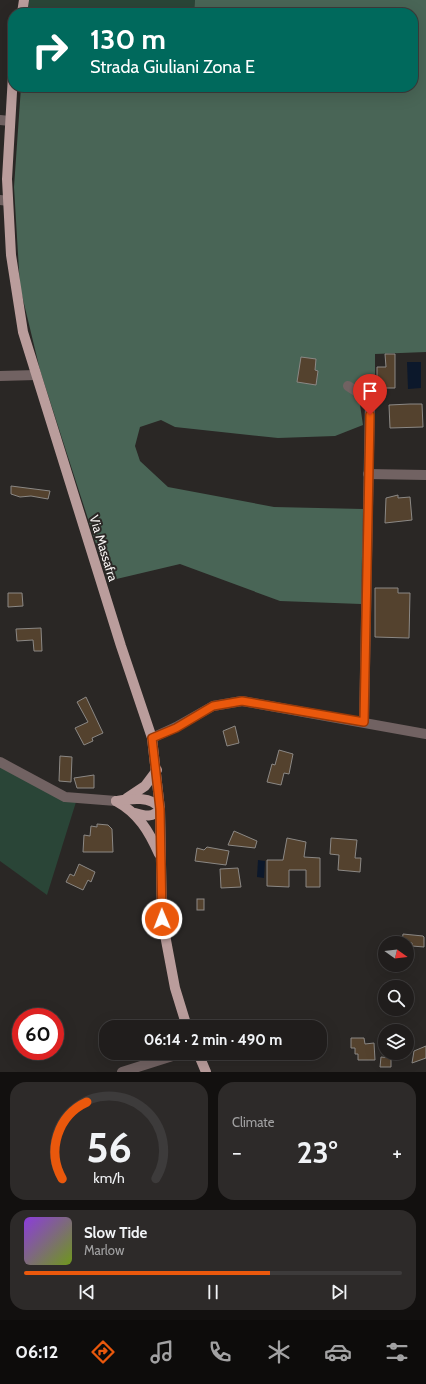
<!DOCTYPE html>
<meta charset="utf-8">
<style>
:root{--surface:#201d1c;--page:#2d2a29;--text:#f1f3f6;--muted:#a2a2a3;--line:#3d3b3b;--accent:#ea580c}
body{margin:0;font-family:Cabin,sans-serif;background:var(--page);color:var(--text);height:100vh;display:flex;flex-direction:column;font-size:15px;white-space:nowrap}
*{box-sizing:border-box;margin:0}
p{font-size:13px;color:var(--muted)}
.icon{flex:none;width:22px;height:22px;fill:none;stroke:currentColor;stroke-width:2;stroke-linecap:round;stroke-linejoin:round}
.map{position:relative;height:1072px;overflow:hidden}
.panel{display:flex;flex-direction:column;gap:10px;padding:10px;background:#12100f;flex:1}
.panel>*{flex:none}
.banner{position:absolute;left:8px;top:8px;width:410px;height:84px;border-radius:16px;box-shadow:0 4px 16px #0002,0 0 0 1px var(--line);background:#00695c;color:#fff;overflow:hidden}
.needle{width:26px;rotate:104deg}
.fabs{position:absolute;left:378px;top:936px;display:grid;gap:8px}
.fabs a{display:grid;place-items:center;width:36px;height:36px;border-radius:50%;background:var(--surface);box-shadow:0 4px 16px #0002,0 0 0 1px var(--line);font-size:20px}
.speed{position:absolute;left:12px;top:1008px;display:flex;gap:8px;font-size:20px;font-weight:700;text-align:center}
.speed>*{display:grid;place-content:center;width:52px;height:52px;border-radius:50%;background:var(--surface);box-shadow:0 4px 16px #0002,0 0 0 1px var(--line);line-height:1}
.speed .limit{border:6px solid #d22;background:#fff;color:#111}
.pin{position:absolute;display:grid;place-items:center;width:34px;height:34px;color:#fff;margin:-41px -17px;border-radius:50% 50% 50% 0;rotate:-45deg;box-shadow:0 0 4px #0007}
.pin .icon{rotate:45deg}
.me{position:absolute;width:44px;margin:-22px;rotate:359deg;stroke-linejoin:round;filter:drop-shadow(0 0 3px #0008)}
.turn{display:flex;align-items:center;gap:14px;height:84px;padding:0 16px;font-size:18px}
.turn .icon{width:52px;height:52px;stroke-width:2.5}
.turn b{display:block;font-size:28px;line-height:34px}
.big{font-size:30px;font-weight:700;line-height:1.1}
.panel .tile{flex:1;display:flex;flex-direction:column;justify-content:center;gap:6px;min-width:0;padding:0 14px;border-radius:16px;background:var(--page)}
.panel .dial{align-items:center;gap:0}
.dial svg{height:104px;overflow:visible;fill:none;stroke:var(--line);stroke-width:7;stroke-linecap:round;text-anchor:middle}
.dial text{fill:var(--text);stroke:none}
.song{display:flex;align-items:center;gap:12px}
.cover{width:48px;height:48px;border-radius:6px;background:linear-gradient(135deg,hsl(270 70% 55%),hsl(80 70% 35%))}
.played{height:4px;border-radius:2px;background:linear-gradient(90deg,var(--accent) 65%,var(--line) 65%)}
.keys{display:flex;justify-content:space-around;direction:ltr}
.heat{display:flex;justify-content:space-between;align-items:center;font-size:22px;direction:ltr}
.panel .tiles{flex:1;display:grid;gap:10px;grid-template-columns:1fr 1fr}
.tile:last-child{grid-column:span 2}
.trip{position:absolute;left:99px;top:1020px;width:228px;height:40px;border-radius:16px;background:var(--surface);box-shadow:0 4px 16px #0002,0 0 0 1px var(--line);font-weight:700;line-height:40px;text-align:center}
.menu{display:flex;height:64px;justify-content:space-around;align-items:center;background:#0d0c0b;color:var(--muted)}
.menu .icon{width:28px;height:28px}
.menu .selected{color:var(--accent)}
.menu b{font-size:18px;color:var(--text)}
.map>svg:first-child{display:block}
.green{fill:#2a4537}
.forest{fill:#496556}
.water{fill:#0c182b}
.building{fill:#54422e;stroke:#8b8885}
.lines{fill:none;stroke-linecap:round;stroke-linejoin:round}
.minor{stroke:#716262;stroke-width:10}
.major{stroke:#ba9d9c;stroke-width:10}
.route-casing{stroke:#983908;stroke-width:10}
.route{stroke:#ea580c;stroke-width:7}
.labels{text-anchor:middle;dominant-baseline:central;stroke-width:4;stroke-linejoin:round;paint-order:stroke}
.street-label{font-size:13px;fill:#f7f4f3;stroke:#2a2725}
</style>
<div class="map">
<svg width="426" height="1072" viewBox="0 0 426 1072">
<rect width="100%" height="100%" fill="#2a2725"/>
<g class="green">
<polygon points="29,0 195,0 194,13 27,13"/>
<polygon points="0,758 76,802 47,895 0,861"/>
</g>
<polygon class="forest" points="195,0 426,0 426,352 375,354 375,383 359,398 363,425 335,436 278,438 175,427 161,420 140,427 135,446 140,461 168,487 274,507 363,509 361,604 280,601 180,564 108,581 40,370 20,287 14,187 21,87 413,87 413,13 194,13"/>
<g class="water">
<polygon points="407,362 421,362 421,388 408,389"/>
<polygon points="258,860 265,861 264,878 257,877"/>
</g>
<g class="building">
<polygon points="385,354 395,354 395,388 377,388 377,367 386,367"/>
<polygon points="301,357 316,359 315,370 318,371 316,385 297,382"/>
<polygon points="410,404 422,404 423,427 390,428 389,405"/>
<polygon points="11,486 50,491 48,499 31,496 20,497 11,494"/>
<polygon points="398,495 398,498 410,497 412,520 385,523 386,498"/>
<polygon points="375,588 398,588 398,593 410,593 409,638 375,637"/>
<polygon points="8,593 22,593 23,606 8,607"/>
<polygon points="41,628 42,651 34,651 33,640 17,641 16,629"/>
<polygon points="86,697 103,733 92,738 93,741 84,745 75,728 88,722 77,702"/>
<polygon points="235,726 239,743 227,746 223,731"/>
<polygon points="279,750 293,754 289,774 284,773 281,785 267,782 272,764 275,765"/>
<polygon points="60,756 72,757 71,782 59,781"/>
<polygon points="94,775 94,788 77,788 74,778"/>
<polygon points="97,824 108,825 112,829 113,852 83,852 84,835 90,836 91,826 97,827"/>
<polygon points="234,831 257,841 255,848 228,845"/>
<polygon points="287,838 306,842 304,857 320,858 320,887 306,887 306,870 289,870 289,887 267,886 267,860 283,860"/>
<polygon points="331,838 357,840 355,858 361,858 360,872 338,870 339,855 330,854"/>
<polygon points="207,847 229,851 226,865 195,861 197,848 204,850"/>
<polygon points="79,864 95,872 91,882 88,880 83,890 66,882 70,874 74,876"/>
<polygon points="238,868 241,887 221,888 220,869"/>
<rect x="197" y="899" width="7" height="11"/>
<polygon points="403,934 423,936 424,937 424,947 412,946 412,943 402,942"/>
<polygon points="257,1020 279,1021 278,1027 256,1027"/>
<polygon points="351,1038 364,1038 365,1044 374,1043 375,1060 358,1060 358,1054 355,1054 355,1048 351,1048"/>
<polygon points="426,1046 426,1058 412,1063 414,1051"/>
<polygon points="381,1057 391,1058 391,1067 380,1067"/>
</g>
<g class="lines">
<g class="minor">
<polyline points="0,120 10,121"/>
<polyline points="0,200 8,201"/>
<polyline points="0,376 36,375"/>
<polyline points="348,386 370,400 364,722"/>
<polyline points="368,474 426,475"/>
<polyline points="152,738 176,727 213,706 242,701 426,734"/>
<polyline points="0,762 65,797 116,801"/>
<polyline points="122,1072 182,1053"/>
</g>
<g class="major">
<polyline points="22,13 24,0"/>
<polyline points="13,75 7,179 11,255 23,332 121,646 152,738 160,809 162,919 175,988 187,1027"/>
<polyline points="127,798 145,786 157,770"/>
<path d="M116,801C138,813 149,831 159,854"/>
<path d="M116,801C129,799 152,795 160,809"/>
<path d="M135,813C145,816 153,818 160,809"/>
<polyline points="198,1053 206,1072"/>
</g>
</g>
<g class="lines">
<defs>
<polyline id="route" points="162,919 160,809 152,738 176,728 213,706 242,701 364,722 370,415"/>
</defs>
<use href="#route" class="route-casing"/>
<use href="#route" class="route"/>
</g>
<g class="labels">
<g class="street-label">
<text transform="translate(104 548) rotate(73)">Via Massafra</text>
</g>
</g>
</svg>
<div class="fabs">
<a><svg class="needle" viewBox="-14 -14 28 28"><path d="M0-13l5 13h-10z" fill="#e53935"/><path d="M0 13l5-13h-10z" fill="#a2a2a3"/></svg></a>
<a><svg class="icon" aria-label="search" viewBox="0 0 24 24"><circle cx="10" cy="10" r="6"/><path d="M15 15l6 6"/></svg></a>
<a><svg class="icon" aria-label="layers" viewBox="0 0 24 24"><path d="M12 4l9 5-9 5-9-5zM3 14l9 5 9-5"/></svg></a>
</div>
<div class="speed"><div class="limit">60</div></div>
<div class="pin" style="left:370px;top:415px;background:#d93025"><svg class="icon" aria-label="arrive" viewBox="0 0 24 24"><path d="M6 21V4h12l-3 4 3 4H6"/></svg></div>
<svg class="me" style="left:162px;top:919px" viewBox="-20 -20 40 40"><circle r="17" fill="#ea580c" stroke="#fff" stroke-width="3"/><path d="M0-11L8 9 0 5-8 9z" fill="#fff"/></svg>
<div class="trip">06:14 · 2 min · 490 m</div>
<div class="banner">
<div class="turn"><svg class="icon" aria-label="right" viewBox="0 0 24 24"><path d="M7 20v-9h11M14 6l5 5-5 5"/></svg><div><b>130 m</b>Strada Giuliani Zona E</div></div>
</div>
</div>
<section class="panel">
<div class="tiles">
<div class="tile dial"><svg viewBox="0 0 100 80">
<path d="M14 69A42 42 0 1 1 86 69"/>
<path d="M14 69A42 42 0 0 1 33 10" stroke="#ea580c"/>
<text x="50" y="56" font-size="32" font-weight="700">56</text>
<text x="50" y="72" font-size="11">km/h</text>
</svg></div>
<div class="tile"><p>Climate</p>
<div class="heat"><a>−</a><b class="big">23°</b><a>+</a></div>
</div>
<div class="tile">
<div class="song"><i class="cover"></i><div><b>Slow Tide</b><p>Marlow</p></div></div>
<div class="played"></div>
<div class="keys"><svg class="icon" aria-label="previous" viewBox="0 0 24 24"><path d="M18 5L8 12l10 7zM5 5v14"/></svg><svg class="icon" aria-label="pause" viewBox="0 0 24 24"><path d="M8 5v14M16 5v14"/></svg><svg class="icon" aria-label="next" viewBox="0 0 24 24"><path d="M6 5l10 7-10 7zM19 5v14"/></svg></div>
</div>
</div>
</section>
<nav class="menu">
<b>06:12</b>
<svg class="icon selected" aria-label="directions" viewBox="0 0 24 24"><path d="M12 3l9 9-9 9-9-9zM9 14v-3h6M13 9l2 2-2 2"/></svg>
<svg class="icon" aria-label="music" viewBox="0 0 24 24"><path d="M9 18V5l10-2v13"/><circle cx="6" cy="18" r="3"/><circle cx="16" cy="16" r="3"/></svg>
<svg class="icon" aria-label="phone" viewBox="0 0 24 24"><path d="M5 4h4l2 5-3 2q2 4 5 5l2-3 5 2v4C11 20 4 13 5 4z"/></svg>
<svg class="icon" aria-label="climate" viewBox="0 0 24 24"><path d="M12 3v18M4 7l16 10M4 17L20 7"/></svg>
<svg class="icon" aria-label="car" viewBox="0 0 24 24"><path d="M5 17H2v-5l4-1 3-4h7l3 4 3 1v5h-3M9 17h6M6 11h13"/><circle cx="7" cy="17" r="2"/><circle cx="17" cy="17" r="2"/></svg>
<svg class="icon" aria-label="filters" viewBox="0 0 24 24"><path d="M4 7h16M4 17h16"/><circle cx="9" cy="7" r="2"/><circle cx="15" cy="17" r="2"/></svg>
</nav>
